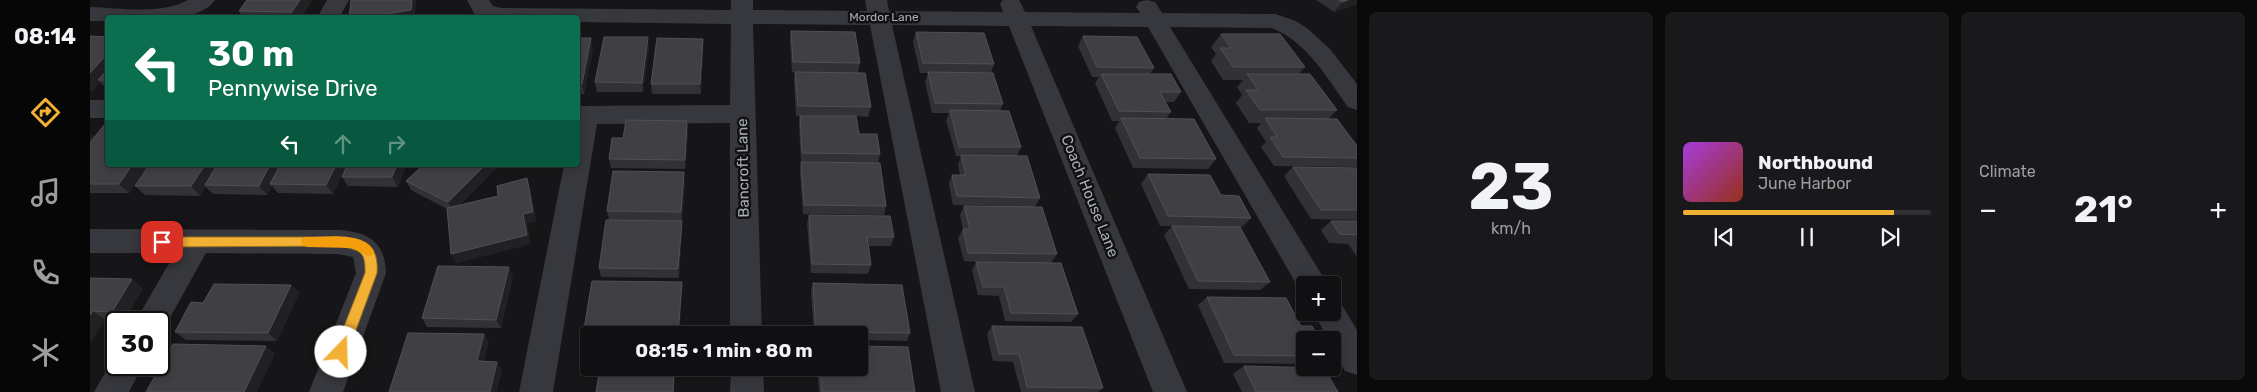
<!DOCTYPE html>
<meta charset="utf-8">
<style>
:root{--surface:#101012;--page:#19191b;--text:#f1f3f6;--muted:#9c9d9f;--line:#303032;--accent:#f2b134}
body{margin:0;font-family:Rubik,sans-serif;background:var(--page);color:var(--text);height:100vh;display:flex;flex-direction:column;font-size:19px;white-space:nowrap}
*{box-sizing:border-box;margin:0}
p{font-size:16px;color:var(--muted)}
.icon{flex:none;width:28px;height:28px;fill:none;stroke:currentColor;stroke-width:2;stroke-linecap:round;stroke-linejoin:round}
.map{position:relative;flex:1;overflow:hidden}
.side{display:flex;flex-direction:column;gap:12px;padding:12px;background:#09090a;width:900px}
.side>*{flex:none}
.top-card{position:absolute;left:15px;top:15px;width:475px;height:152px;border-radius:5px;box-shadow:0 2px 8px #0003,0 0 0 1px var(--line);background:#0b6e4f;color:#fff;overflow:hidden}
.buttons{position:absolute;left:1206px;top:276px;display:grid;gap:10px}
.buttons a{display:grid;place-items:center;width:45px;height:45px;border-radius:5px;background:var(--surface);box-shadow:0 2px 8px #0003,0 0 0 1px var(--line);font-size:25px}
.speed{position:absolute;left:15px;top:311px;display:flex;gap:10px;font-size:25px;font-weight:700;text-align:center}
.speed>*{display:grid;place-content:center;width:65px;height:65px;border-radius:50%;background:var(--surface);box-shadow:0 2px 8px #0003,0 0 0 1px var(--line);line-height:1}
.speed .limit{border:2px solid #111;border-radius:8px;background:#fff;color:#111}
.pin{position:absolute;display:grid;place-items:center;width:42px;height:42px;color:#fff;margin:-21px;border-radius:10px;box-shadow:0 2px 8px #0006}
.me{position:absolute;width:55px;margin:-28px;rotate:21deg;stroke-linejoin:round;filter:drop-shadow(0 0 4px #0008)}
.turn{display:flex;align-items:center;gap:18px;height:105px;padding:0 20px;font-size:22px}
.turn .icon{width:65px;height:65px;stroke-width:2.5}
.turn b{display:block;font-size:35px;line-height:42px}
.lanes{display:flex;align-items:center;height:48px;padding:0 20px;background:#0003;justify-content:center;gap:25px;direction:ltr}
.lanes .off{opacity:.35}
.big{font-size:38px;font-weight:700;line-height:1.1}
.side .widget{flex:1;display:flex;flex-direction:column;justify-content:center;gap:8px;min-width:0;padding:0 18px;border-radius:8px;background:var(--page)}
.side .dial{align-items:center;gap:0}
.dial b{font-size:65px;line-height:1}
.song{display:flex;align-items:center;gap:15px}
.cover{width:60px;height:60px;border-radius:8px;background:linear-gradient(135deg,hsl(280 70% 55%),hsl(10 70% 35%))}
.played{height:5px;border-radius:2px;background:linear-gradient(90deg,var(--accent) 85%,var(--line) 85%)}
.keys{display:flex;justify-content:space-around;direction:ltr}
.heat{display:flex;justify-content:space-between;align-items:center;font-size:28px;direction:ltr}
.side .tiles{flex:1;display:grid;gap:12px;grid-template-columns:repeat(3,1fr)}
.trip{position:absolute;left:490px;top:326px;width:288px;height:50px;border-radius:5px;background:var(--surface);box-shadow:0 2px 8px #0003,0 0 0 1px var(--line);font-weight:700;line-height:50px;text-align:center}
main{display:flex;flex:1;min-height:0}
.dock{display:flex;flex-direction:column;width:90px;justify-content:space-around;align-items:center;background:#060607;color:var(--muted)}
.dock .icon{width:35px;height:35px}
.dock .on{color:var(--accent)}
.dock b{font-size:22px;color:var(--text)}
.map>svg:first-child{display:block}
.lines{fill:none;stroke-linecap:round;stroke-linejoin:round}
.minor{fill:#37383d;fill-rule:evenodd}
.wall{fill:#323236}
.shaded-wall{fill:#212124}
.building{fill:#3f3f44;stroke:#4f5156}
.route{fill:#f2b134;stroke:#9d7322}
.slow{fill:#f59e0b}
.labels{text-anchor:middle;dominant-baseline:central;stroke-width:5;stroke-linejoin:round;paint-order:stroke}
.far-street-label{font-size:12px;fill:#a8adb8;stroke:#111113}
.street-label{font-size:15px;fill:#a8adb8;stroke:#111113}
</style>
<main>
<nav class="dock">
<b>08:14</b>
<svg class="icon on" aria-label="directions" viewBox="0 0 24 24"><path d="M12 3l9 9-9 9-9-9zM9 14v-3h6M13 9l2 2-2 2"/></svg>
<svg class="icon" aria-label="music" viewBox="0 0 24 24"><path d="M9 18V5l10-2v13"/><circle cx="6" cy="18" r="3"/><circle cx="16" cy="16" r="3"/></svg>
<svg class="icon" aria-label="phone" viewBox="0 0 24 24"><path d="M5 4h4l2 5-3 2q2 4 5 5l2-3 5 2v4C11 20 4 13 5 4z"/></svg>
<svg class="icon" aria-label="climate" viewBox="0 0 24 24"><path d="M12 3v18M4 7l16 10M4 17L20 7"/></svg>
</nav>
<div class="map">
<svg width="1267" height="392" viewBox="0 0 1267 392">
<rect width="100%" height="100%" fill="#161618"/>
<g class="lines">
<g class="minor">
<path d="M98,0H125C107,26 45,18 18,18V21H0V7C30,8 71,15 98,0Z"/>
<polygon points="237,0 259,0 249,18 227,18"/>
<path d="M377,0H399L403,6L411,8L641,10V0H663V10L777,11L775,0H797L799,11L913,12L910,4L913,0H929L935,12L1050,13L1046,7L1049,2L1057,0L1065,2L1072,13L1185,14L1206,21L1218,29L1240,49L1267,84V110L1258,107C1237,78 1217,42 1182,28L1080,27L1238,285H1215V295L1212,294L1058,27L941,26L1097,392H1063L919,26L802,25L885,392H851L780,25L663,24L672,335H640V123L507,124L463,392H429L474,165H488V106L640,105L641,24L488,22V18H390L384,13Z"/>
<rect x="0" y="100" width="18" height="18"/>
<path d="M0,229L248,230C278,232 295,241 296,273L253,392H219L266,273L263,257L248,254L116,253L72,332L69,333V322H45L85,253H0Z"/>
<polygon points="1242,299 1250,302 1267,330 1267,375 1255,371 1242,348 1242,340 1238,340 1224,312 1242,312"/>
<polygon points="26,354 26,365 53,365 39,392 4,392"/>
<polygon points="641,368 673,368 674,392 640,392"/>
</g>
</g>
<g class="wall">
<polygon points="157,0 222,0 211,18 153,18 149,11"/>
<polygon points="1226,0 1267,0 1267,4 1244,12"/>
<polygon points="701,31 770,63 768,72 781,107 778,117 766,116 769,134 790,154 788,163 711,162 709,125 710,116 706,116 704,81 705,72 702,72 700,41"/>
<polygon points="826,32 904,64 901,73 913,104 910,111 931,147 927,156 950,198 945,207 967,254 961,263 988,314 981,322 915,321 909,296 888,295 882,270 886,262 874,261 868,238 873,229 870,215 874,206 914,206 863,205 859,184 862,175 870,175 868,165 871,156 866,156 856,120 859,113 842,113 835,82 838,73 830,73 823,42"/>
<polygon points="1131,34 1215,67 1209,74 1247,110 1238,119 1267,146 1267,166 1266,167 1184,166 1171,147 1176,142 1167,128 1171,123 1159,123 1146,103 1152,95 1147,87 1153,80 1133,80 1121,61 1126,54 1121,47"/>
<polygon points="0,36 18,37 18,90 10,82 2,91 0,91"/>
<polygon points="993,36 1064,68 1060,74 1091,92 1084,102 1075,102 1081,112 1076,119 1126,159 1118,169 1043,168 1025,128 1029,121 1022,121 1005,83 1009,77 1002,77 988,46"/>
<polygon points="488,38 503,48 494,94 488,94"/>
<polygon points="559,47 553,92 507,92 505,82"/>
<polygon points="613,48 611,94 562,94 561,84"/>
<polygon points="597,121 598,131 595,169 521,168 519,159 533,138"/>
<polygon points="0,133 18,165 58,165 39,193 0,193"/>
<polygon points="711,162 796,206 794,215 713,214 710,172"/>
<polygon points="256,165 243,194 188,193 182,186 177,195 123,194 116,187 110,196 55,195 45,186"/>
<polygon points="257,165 316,165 308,187 258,186 252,177"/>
<polygon points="409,165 368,206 440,188 446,221 437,223 440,244 366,263 357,209 321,190 316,181"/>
<polygon points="1203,167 1267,168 1267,220 1221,219 1194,176"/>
<polygon points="1058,174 1131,195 1161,218 1152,227 1070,226 1051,184"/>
<polygon points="595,182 592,221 592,230 589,278 511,277 509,268 519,220 517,211"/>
<polygon points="719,215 804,237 801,246 779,246 781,265 778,274 721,273 717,224"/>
<polygon points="1241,221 1267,221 1267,257 1258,244 1239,243 1231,230"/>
<polygon points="1082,226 1180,282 1170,290 1099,289 1074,235"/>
<polygon points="423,276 411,328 337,327 332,318"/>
<polygon points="0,278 53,288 34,320 15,320 0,343"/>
<polygon points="592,282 592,291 499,335 499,343 496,343 493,335"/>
<polygon points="723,283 820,333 817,341 769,340 769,335 724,335 721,292"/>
<polygon points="201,285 209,293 187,341 96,340 85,332 113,303"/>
<polygon points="1117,297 1215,340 1215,364 1134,363 1108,305"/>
<polygon points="902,326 1013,388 1008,392 931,392 923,362 903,361 897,334"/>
<polygon points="1154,366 1248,392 1152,392 1143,374"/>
<polygon points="727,368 769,368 825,392 729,392"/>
</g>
<g class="shaded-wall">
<polygon points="210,0 222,0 211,18 206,18 202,12"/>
<polygon points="322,0 326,0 325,18 271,18"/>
<polygon points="1258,0 1267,0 1267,4 1244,12 1252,2"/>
<polygon points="558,37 559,47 553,92 552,83"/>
<polygon points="501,38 503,48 494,94 492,84"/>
<polygon points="613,39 613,48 611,94 610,84"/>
<polygon points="18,53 18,73 8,80 10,82 2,91 0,89 0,73"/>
<polygon points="597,121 598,131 595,169 595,160"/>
<polygon points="0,133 5,137 0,143"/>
<polygon points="42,165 58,165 39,193 29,184"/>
<polygon points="115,165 129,165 115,185 116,187 110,196 101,186"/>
<polygon points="180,165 193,165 180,184 182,186 177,195 169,186"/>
<polygon points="246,165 256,165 243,194 236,185"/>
<polygon points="307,165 316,165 308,187 302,177"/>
<polygon points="395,165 409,165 362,211 358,202"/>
<polygon points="594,172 595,182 592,221 591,212"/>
<polygon points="437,178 440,188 446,221 437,223 440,244 366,263 361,254 433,214"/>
<polygon points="592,221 592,230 589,278 588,269"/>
<polygon points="419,267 423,276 411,328 406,320"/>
<polygon points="42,279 53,288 34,320 22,312"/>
<polygon points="592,282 592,291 590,335 588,335"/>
<polygon points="201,285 209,293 187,341 178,333"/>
<polygon points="3,311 15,320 0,343 0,315"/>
<polygon points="394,334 399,342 392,369 387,361"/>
<polygon points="176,346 185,354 167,392 154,392"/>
<polygon points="407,362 412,369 407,392 400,392"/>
<polygon points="584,368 586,368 584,392 583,392"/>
</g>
<g class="building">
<polygon points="157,0 210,0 202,12 149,11"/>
<polygon points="261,0 322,0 321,10 271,18 259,18"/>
<polygon points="1249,0 1258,0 1252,2"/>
<polygon points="135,15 140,18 132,18"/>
<polygon points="701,31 765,32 770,63 703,62"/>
<polygon points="826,32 894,33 904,64 833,63"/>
<polygon points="1131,34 1190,34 1215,67 1143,67 1130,48 1141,48"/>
<polygon points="0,36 18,37 18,53 0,73"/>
<polygon points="993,36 1047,37 1064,68 1007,67"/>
<polygon points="514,37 558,37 552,83 505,82"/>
<polygon points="488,38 501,38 492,84 488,84"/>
<polygon points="567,38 613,39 610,84 561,84"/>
<polygon points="18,69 18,80 8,80"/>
<polygon points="705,72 775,73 781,107 708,106"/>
<polygon points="838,72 903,73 913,104 845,103"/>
<polygon points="1011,74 1081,74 1091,92 1070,92 1081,112 1029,111"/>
<polygon points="1157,74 1220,74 1247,110 1170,110 1156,90 1168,90"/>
<polygon points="860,110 919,111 931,147 869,147"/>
<polygon points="710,116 766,116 769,134 787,134 790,154 712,153"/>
<polygon points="1031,118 1104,119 1126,159 1050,158"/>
<polygon points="1175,118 1247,119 1267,146 1267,158 1193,157 1180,137 1187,137"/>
<polygon points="536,120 597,121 595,160 519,159 522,138 533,138"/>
<polygon points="14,125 18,125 18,165 42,165 29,184 0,184 0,143"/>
<polygon points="871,155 937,156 950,198 867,196 862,175 876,175"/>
<polygon points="711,162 790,163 796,206 714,205"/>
<polygon points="59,165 115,165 101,186 45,186"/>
<polygon points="127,165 180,165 169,186 115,185"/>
<polygon points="190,165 246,165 236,185 180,184"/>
<polygon points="257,165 307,165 302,177 252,177"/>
<polygon points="333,165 395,165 358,202 316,181"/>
<polygon points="1203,167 1267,168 1267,210 1231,210"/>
<polygon points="523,171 594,172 591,212 517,211"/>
<polygon points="1058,174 1120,175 1131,195 1149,196 1161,218 1078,216"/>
<polygon points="437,178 443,212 433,214 437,235 361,254 357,208 408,196 407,186"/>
<polygon points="874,206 952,207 967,254 878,253 873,229 880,229"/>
<polygon points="719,215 800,216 804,237 777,237 781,265 722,264"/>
<polygon points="516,220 592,221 588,269 509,268"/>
<polygon points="1241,221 1267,221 1267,235 1250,234"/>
<polygon points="1082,226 1150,227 1180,282 1108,281"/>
<polygon points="886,262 971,263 988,314 921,313 914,287 893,287"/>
<polygon points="348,266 419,267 406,320 332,318"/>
<polygon points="0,278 42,279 22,312 3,311 0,315"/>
<polygon points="502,281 592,282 588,335 493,335"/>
<polygon points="723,283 812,285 820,333 726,332"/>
<polygon points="124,284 201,285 178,333 85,332 101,302 113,303"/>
<polygon points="1117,297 1196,298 1211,326 1222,326 1230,340 1215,340 1215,356 1144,355"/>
<polygon points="902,326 992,327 1013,388 937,387 929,354 909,354"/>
<polygon points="318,333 394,334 387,361 407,362 400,392 299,392"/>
<polygon points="83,344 176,346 154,392 56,392"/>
<polygon points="769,346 818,347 825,392 732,392 730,368 769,368"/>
<polygon points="1154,366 1234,368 1248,392 1166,392"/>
<polygon points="510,368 584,368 583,392 506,392"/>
</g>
<path class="route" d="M72,237H248C273,241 289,242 287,273L256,357L251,359L246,357L244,352L275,273C276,249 268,250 248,246L72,247L67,246L66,242L67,238Z"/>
<path class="slow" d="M217,237C236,237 274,231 284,251L282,255L278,256L262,248L217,247L213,245L211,242L213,238Z"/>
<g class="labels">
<g class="far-street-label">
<text x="794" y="17">Mordor Lane</text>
</g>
<g class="street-label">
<text transform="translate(653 168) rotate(-91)">Bancroft Lane</text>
<text transform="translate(1000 196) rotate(68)">Coach House Lane</text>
</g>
</g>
</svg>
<div class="buttons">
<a>+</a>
<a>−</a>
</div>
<div class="speed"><div class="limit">30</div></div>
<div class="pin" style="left:72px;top:242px;background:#d93025"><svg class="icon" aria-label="arrive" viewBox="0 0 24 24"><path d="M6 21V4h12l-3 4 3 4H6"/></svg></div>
<svg class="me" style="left:251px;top:352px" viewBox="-20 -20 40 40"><circle r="19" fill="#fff"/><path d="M0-13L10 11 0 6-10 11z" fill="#f2b134"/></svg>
<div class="trip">08:15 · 1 min · 80 m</div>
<div class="top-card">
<div class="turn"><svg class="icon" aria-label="left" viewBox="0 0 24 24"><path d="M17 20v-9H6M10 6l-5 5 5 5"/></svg><div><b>30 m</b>Pennywise Drive</div></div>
<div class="lanes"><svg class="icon" aria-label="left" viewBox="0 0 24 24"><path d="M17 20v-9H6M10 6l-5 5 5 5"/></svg><svg class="icon off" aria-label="ahead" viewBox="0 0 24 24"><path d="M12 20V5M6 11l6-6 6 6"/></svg><svg class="icon off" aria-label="right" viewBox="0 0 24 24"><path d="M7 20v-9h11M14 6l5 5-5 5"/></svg></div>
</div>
</div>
<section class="side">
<div class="tiles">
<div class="widget dial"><b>23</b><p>km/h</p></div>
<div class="widget">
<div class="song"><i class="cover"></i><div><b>Northbound</b><p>June Harbor</p></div></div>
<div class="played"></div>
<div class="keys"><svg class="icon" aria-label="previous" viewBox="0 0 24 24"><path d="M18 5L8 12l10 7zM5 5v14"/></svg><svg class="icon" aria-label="pause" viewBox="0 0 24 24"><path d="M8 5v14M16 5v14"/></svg><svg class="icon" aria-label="next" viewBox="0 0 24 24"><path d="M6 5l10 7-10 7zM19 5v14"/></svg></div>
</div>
<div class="widget"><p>Climate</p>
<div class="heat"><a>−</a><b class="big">21°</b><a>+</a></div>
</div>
</div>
</section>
</main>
